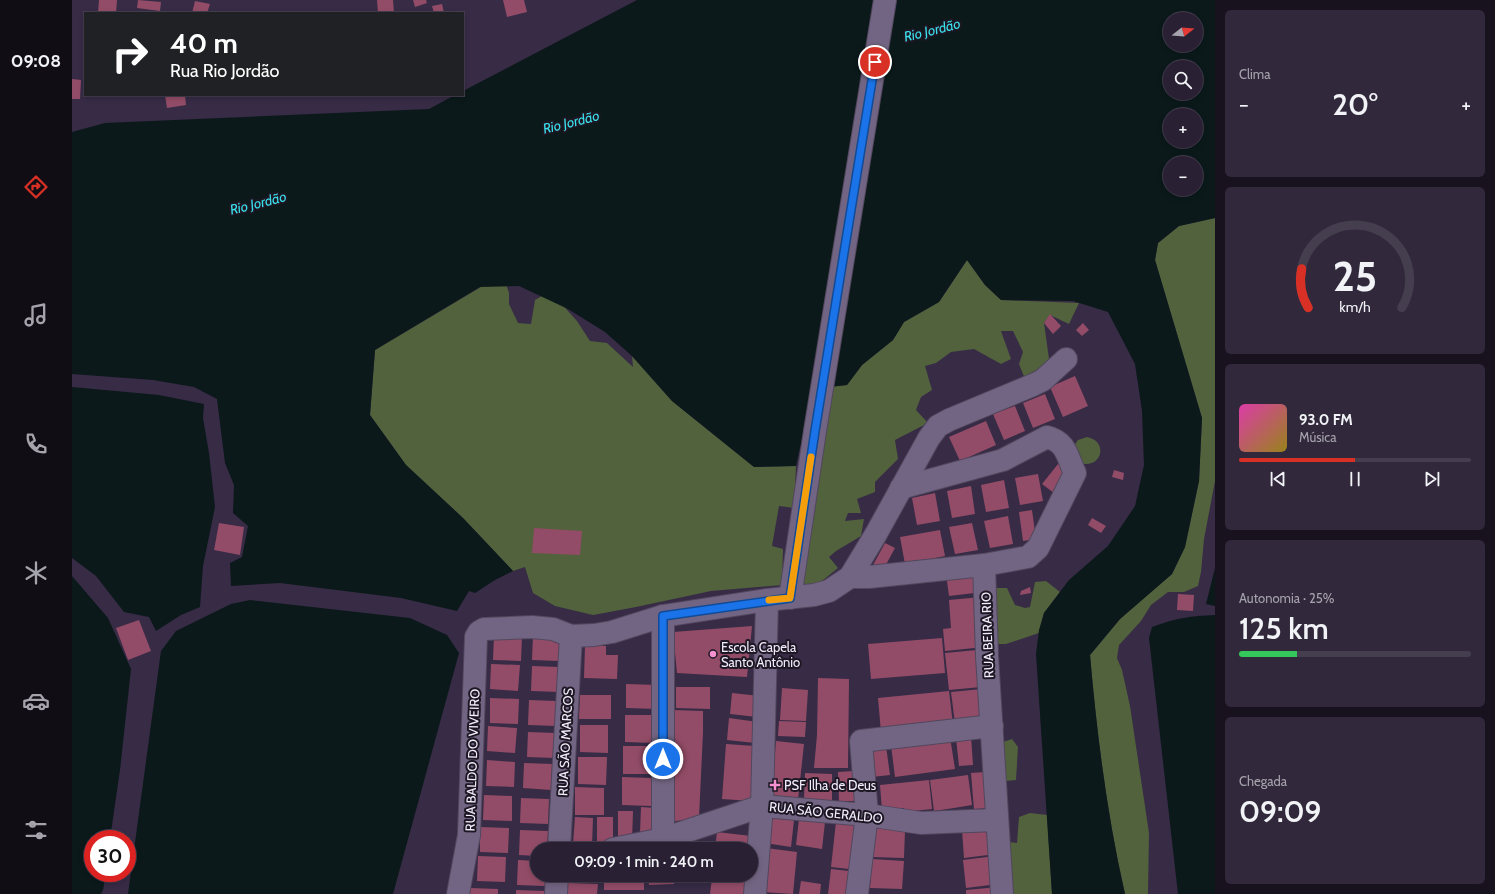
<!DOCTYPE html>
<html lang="pt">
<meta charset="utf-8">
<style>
:root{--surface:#292034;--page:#31283c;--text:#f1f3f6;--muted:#a5a3ac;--line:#453e4f;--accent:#d93025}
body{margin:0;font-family:Cabin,sans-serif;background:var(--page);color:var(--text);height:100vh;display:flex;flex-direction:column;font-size:15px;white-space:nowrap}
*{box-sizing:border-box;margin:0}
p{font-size:13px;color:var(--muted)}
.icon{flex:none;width:22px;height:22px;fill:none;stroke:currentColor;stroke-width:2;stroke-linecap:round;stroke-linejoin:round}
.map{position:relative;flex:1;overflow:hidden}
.sheet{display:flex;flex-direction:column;gap:10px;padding:10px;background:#17121d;width:280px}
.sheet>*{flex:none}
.banner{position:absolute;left:12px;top:12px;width:380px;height:84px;border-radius:0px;box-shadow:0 2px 6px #0003,0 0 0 1px var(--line);background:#202124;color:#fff;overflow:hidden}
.needle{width:26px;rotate:73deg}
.fabs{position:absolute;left:1091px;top:12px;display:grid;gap:8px}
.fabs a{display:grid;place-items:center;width:40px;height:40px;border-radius:50%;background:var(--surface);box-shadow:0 2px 6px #0003,0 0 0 1px var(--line);font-size:20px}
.speed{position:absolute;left:12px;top:830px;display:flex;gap:8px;font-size:20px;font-weight:700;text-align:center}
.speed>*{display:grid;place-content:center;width:52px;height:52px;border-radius:50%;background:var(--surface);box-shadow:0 2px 6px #0003,0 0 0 1px var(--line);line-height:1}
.speed .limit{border:6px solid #d22;background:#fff;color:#111}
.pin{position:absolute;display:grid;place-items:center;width:34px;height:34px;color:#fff;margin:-17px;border:2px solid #fff;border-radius:50%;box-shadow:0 1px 4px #0007}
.me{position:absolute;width:44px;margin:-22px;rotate:0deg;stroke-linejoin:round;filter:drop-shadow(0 0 3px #0008)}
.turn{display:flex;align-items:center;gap:14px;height:84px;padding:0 20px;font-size:18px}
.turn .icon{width:52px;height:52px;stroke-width:2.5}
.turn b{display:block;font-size:28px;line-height:34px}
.big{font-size:30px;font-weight:600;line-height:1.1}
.sheet .widget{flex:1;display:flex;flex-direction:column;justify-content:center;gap:6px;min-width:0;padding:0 14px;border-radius:6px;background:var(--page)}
.sheet .dial{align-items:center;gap:0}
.dial svg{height:104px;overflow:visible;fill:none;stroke:var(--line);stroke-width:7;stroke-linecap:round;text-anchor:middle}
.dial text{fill:var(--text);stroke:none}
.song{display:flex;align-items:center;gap:12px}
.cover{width:48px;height:48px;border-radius:6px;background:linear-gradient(135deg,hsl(320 70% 55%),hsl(50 70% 35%))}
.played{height:4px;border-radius:2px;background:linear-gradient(90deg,var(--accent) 50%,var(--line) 50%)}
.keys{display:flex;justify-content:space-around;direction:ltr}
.heat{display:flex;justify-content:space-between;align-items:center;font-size:22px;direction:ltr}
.charge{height:6px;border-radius:3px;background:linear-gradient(90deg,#34c759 25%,var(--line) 0)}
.trip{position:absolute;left:458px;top:842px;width:228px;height:40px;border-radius:20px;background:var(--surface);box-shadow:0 2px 6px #0003,0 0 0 1px var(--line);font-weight:600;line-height:40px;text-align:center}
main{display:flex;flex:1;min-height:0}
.tabs{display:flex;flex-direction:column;width:72px;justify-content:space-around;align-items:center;background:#100d15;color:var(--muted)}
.tabs .icon{width:28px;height:28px}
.tabs .current{color:var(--accent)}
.tabs b{font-size:18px;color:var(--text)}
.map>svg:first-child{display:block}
.green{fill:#51623c}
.water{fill:#0b191a;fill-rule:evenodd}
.building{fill:#934c67}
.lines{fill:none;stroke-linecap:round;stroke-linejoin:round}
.minor-casing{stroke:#52475e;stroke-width:24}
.minor{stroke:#726583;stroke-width:22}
.route-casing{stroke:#114b97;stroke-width:10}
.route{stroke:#1a73e8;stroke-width:7}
.slow{stroke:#f59e0b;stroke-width:7}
.poi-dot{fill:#f690cf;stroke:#1c1723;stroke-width:1.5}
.labels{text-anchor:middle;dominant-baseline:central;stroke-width:4;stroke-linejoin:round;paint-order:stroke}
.street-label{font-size:13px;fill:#f3ecfd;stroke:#1c1723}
.poi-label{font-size:13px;fill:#f3ecfd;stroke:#1c1723;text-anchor:start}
.water-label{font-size:14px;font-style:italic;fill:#3ae0ec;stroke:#1c1723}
</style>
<main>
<nav class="tabs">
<b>09:08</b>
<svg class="icon current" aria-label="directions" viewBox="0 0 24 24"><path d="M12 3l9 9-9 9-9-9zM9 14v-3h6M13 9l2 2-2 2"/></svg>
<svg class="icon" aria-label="music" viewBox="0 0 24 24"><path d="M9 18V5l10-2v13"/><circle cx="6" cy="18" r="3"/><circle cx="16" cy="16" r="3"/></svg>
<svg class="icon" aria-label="phone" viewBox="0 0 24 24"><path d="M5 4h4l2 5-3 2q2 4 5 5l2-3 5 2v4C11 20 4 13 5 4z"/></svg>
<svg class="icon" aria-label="climate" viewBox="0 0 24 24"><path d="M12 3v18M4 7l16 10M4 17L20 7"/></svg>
<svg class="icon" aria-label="car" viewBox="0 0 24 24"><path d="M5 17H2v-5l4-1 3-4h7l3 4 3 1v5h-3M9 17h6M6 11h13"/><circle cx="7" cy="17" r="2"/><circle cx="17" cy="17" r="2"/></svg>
<svg class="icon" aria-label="filters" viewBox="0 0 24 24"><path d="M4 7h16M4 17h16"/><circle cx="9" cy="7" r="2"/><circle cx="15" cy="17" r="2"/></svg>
</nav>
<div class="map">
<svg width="1143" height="894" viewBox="0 0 1143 894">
<rect width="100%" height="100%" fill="#372b46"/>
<g class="green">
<path d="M1143,218V481L1132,539L1129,572L1126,586L1112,592H1096L1079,605L1069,621L1047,645L1045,658L1050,670L1058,706L1077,833L1076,894H1053C1035,815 1025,735 1018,655L1048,619L1100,574L1113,547L1127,481L1130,418L1083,260L1086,243L1107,226Z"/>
<polygon points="895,260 913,285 929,300 1007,303 997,324 978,315 972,323 978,366 955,384 947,364 951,352 941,331 929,331 939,359 929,364 902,349 879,352 864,363 853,366 860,390 849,397 844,410 856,423 823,440 826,459 803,482 803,492 785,499 789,513 776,513 773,521 792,519 789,536 764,551 757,557 766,568 745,585 723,592 755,387 775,385 790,365 821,340 832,322 867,302"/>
<polygon points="424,278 432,278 437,293 437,304 446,323 459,324 463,300 478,291 505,321 518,341 535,343 561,367 560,356 600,401 682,467 724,466 722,508 707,506 700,546 711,549 710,585 639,591 564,607 521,615 483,606 461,593 453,567 441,571 391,518 334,465 298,415 303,350"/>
<path d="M1015,437C1037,441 1030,470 1007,463L1001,447L1006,440Z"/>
<polygon points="974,581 988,592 972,613 967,633 934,644 920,644 917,588 935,588 943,605 953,608 958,607 963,582"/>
<polygon points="940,739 946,747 944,780 934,781 931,742"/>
<polygon points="958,813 975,815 980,894 933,894 930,841 945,843 947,817"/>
</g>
<g class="water">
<path d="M565,0H1143V218L1107,226L1086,243L1083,260L1130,418L1127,481L1113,547L1100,574L1048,619L1018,655C1025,735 1035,815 1053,894H980L964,654L967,630L972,613L997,580L1036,546L1063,506L1072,465L1070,411L1063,364L1036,312L1001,301L929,300L913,285L895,260L867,302L832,322L821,340L790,365L775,385L741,389L724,466L682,467L600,401L560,356L533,332L496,309L447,286L408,287L303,350L298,415L334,465L391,518L441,571L423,580L403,593L397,591L385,611L329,598L208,583L159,586L158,563L170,557L176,526L161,513L162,485L153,463L145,399L122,387L81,380L0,374V132L33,123L357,109L383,95H391V91ZM1098,19H1124V45H1098ZM1098,67H1124V93H1098ZM1098,115H1124V141H1098ZM1098,163H1124V189H1098Z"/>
<polygon points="0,387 87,395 132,404 131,418 137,453 143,507 131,566 128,607 109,615 84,631 77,617 52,612 24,576 0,558"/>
<polygon points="1143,568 1143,606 1134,604"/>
<polygon points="0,576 36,618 59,669 48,770 38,839 21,839 21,873 34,873 31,890 29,894 0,894"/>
<polygon points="178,600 338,618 375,635 387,653 321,894 56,894 89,651 104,631 159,604"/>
<path d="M1143,615V894H1106L1077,638L1080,627C1104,618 1118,616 1143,615Z"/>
</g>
<g class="building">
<polygon points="27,0 45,0 44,13 26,13"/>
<polygon points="66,0 89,2 88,11 65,8"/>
<polygon points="305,0 321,0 322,13 306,13"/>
<polygon points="341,0 354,0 355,3 343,7"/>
<polygon points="431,0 452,0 455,12 435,17"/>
<polygon points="123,1 138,4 135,13 120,13"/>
<polygon points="370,4 372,13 362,13 360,6"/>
<polygon points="0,79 9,80 8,99 0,99"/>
<polygon points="93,95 113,95 114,105 95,108"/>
<polygon points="978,314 989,326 981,334 972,323"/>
<polygon points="1011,323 1017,330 1010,336 1004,330"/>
<polygon points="1003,376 1016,406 991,417 978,387"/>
<polygon points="973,394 983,419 961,428 951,403"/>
<polygon points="943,406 953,431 932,440 921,414"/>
<polygon points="914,421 924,445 888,461 877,437"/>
<polygon points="986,464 998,473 982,493 970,484"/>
<polygon points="1042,470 1052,473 1051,480 1040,477"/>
<polygon points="966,474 971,501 948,505 943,478"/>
<polygon points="932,480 937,508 914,512 909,485"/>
<polygon points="899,486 903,514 880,518 875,491"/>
<polygon points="863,493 868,521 845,525 840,498"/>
<polygon points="960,510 964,539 951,541 947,512"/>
<polygon points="936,516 941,544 918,548 912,521"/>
<polygon points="1020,518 1034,526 1029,533 1016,525"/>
<polygon points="147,523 172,527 168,555 142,550"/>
<polygon points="900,523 906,550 883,554 877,527"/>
<polygon points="462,528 510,531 508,555 460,553"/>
<polygon points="868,530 873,556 833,564 828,537"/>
<polygon points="813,543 823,548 810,572 800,567"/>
<polygon points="908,570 911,592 877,596 874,574"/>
<polygon points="958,587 959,593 948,595 949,591"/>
<polygon points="1106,594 1122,595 1121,611 1105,610"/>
<polygon points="909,597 912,647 873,651 871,629 879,628 877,600"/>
<polygon points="67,620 79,651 56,660 44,628"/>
<polygon points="680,626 675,677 605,673 601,632"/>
<polygon points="422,635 450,636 449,661 421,660"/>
<polygon points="461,635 489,636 488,661 460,660"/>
<polygon points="870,638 873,673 799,679 796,644"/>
<polygon points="513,645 534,646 534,655 546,655 545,679 512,678"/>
<polygon points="905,650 909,687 877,690 873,653"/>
<polygon points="419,664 448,665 446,691 418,689"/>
<polygon points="460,666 488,667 487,692 459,691"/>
<polygon points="746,678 777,679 776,768 742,768 745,735"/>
<polygon points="554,684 586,685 586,709 554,708"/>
<polygon points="604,687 638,687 638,709 604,708"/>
<polygon points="710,688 736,690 734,721 708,720"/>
<polygon points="910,689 914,720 883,723 879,692"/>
<polygon points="877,691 881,725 809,732 806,698"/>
<polygon points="660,693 688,696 685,717 658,714"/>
<polygon points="508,695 539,695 539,719 507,719"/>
<polygon points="418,698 447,699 446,724 418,723"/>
<polygon points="457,700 485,701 484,726 456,725"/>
<polygon points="601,710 631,711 631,732 627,818 597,822"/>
<polygon points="553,715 582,715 582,743 553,742"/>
<polygon points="657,718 686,722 683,743 655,740"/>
<polygon points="707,721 734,722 733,737 706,736"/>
<polygon points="508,725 536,725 536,753 508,752"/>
<polygon points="416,726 445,728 443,753 415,751"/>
<polygon points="456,732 484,733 483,758 455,757"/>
<polygon points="899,736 901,765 887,766 884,738"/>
<polygon points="878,737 883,769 823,777 819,745"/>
<polygon points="704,741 732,744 726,800 699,797"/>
<polygon points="654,744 683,746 679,801 650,799"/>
<polygon points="551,746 580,746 579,774 551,774"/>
<polygon points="814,746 818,775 800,777 796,748"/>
<polygon points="506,757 535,757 534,785 506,784"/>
<polygon points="415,760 443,762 442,787 414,786"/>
<polygon points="452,763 480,764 479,790 451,788"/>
<polygon points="782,771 782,801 767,801 766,772"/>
<polygon points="913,772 917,808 902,809 899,773"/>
<polygon points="733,773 760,774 760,801 732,801"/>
<polygon points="896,775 900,805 882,808 879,788 882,808 862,811 858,780"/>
<polygon points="550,777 579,778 579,806 550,805"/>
<polygon points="857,780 860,809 832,812 832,808 810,811 808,785"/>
<polygon points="503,787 532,788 532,815 503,815"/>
<polygon points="412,795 440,796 440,821 411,820"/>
<polygon points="449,798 477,799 476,824 448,823"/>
<polygon points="569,807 584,808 583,833 568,833"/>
<polygon points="546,811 561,811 560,841 546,840"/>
<polygon points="765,813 791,816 786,870 759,867"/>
<polygon points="503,817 521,818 520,845 501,844"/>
<rect x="525" y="817" width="16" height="26"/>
<polygon points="696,817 722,820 719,847 693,843"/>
<polygon points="727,819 753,822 750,849 724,845"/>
<polygon points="921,826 924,854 892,858 890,830"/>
<polygon points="408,827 437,828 436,853 408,852"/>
<polygon points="801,828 833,830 832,858 800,857"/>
<polygon points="448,830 476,831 475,849 465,849 465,856 447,855"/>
<polygon points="645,832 679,836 677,849 643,849"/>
<polygon points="632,843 633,849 606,849 606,844"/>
<polygon points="694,848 725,852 721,894 689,892"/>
<polygon points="406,856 434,857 433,882 405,881"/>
<polygon points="923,856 926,884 894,888 891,860"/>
<polygon points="800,859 832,861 830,889 798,888"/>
<polygon points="446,860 465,861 465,875 473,875 473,886 445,885"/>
<polygon points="759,869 786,872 783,894 756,894"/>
<polygon points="500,875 528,875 528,879 499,878"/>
<rect x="532" y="875" width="40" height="15"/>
<polygon points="576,875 602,875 602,884 577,885"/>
<polygon points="641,875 675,875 674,880 641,876"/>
<polygon points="640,878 674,882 673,894 638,894"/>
<polygon points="729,881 749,884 748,894 727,894"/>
<polygon points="496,883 526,884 525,894 496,894"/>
<polygon points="926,887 926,894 894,894 894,890"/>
<polygon points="398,888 426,889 426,894 397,894"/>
<polygon points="444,890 473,891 472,894 444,894"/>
</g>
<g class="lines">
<defs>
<g id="minor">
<path d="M829,488L931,460L975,437C995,442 995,457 1003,473L966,548L956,557L912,565L915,656L930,894"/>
<polyline points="778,577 797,577 912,565"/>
<polyline points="718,598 743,431 813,0"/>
<polyline points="591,616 591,839"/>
<polyline points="487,849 499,636"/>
<polyline points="541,849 591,839 690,806 795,815 849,823 924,820"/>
<polyline points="386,894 397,835 404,637 407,632 412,629 460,627 481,629 499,636 522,635 540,632 591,616 695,600 742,595 757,591 778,577 804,534 857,438 866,426 877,420 961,385 971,380 994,359"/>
<polyline points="484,894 485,875"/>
<polyline points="683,894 690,806 695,600"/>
<polyline points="785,894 795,815 789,741 920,726"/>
</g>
</defs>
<use href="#minor" class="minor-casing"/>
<use href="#minor" class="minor"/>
</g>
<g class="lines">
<defs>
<polyline id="route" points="591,759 591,616 718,598 743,431 803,62"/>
</defs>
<use href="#route" class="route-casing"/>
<use href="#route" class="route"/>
<polyline class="slow" points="697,600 718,598 739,457"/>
</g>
<g class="poi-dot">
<circle cx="641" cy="654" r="4"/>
<path d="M701 779h4v4h4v4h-4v4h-4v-4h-4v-4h4z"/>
</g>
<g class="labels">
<g class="street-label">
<text transform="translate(915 635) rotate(-92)">RUA BEIRA RIO</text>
<text transform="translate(493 742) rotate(-87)">RUA SÃO MARCOS</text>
<text transform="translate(400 760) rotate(-88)">RUA BALDO DO VIVEIRO</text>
<text transform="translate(754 812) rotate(6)">RUA SÃO GERALDO</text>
</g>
<g class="poi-label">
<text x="649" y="647">Escola Capela<tspan x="649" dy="15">Santo Antônio</tspan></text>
<text x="712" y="785">PSF Ilha de Deus</text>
</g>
<g class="water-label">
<text transform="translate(860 30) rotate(-14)">Rio Jordão</text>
<text transform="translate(499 122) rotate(-14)">Rio Jordão</text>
<text transform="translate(186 203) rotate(-14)">Rio Jordão</text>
</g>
</g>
</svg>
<div class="fabs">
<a><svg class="needle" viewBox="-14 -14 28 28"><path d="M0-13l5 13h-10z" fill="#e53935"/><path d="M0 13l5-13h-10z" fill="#a5a3ac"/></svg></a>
<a><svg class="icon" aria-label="search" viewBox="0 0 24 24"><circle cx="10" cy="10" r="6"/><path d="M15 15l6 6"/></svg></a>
<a>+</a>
<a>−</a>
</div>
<div class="speed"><div class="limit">30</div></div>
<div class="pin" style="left:803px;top:62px;background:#d93025"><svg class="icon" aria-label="arrive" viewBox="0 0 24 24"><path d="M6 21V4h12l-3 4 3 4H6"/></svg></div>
<svg class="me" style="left:591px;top:759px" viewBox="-20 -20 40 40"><circle r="17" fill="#1a73e8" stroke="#fff" stroke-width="3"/><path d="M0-11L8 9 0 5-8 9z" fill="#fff"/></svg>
<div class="trip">09:09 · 1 min · 240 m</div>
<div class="banner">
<div class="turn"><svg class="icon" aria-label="right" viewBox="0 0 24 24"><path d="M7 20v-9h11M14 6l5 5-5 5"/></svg><div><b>40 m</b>Rua Rio Jordão</div></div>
</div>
</div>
<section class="sheet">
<div class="widget"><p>Clima</p>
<div class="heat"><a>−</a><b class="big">20°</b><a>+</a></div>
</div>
<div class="widget dial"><svg viewBox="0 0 100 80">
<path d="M14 69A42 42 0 1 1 86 69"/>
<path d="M14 69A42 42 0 0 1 9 39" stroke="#d93025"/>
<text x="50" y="56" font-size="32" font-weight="700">25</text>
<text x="50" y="72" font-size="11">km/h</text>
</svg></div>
<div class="widget">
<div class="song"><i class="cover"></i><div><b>93.0 FM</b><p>Música</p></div></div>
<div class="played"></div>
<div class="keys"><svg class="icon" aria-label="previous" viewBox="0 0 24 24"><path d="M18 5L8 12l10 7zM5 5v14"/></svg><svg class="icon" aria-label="pause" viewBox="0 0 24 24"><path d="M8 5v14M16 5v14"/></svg><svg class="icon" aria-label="next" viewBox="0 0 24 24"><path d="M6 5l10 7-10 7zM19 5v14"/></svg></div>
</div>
<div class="widget"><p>Autonomia · 25%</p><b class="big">125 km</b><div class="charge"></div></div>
<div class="widget"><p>Chegada</p><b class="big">09:09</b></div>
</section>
</main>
